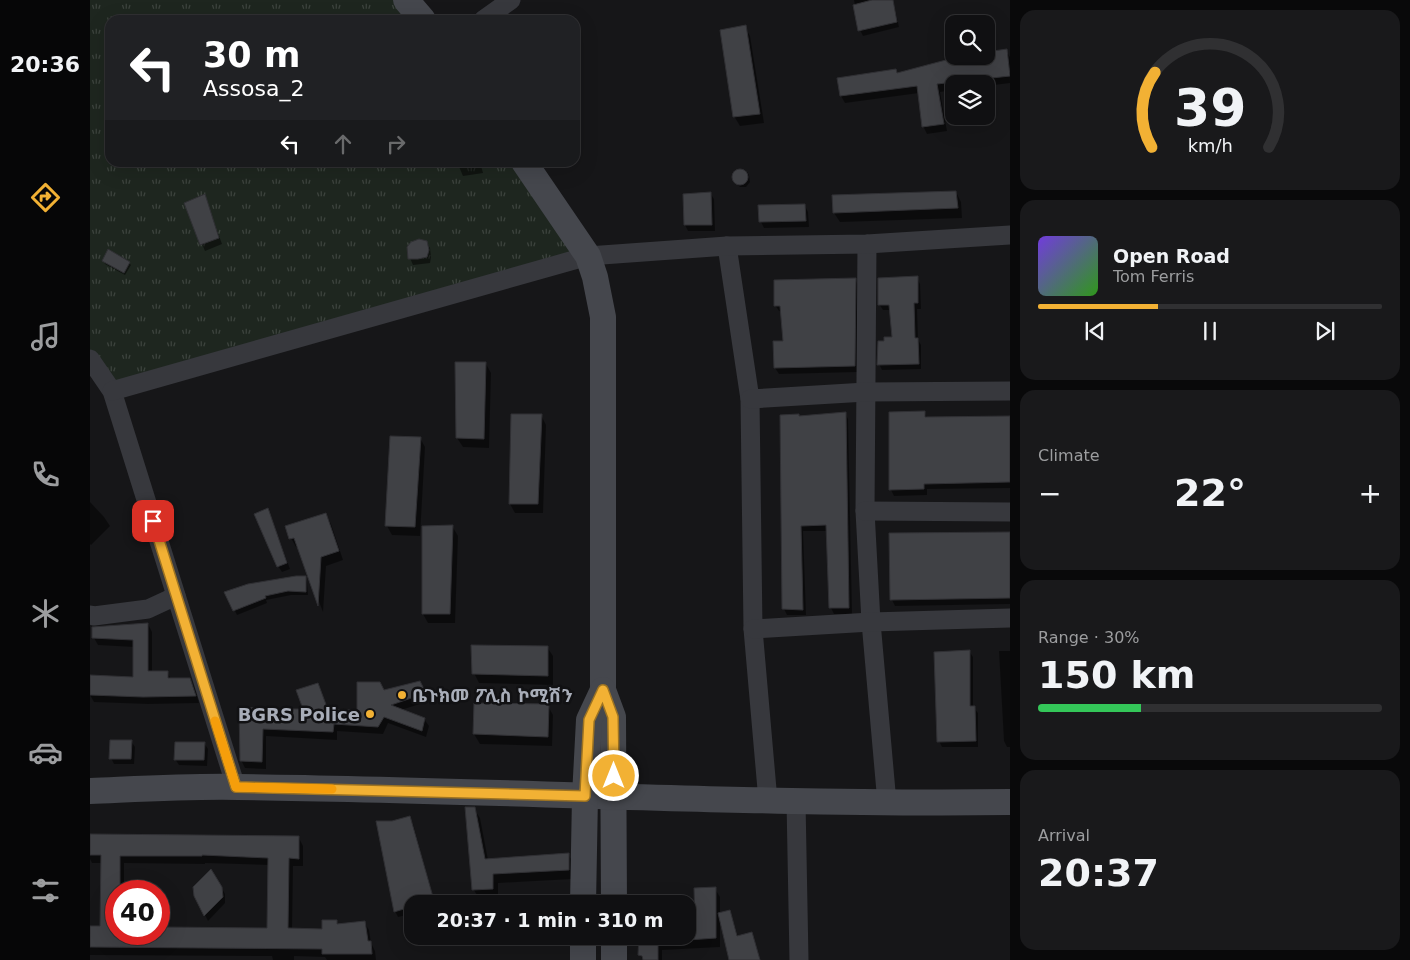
<!DOCTYPE html>
<meta charset="utf-8">
<style>
:root{--surface:#101012;--page:#19191b;--text:#f1f3f6;--muted:#9c9d9f;--line:#303032;--accent:#f2b134}
body{margin:0;font-family:"DejaVu Sans","Noto Sans Ethiopic",sans-serif;background:var(--page);color:var(--text);height:100vh;display:flex;flex-direction:column;font-size:19px;white-space:nowrap}
*{box-sizing:border-box;margin:0}
p{font-size:16px;color:var(--muted)}
.icon{flex:none;width:28px;height:28px;fill:none;stroke:currentColor;stroke-width:2;stroke-linecap:round;stroke-linejoin:round}
.map{position:relative;flex:1;overflow:hidden}
.side{display:flex;flex-direction:column;gap:10px;padding:10px;background:#09090a;width:400px}
.side>*{flex:none}
.top-card{position:absolute;left:15px;top:15px;width:475px;height:152px;border-radius:15px;box-shadow:0 5px 20px #0002,0 0 0 1px var(--line);background:#202124;color:#fff;overflow:hidden}
.tools{position:absolute;left:855px;top:15px;display:grid;gap:10px}
.tools a{display:grid;place-items:center;width:50px;height:50px;border-radius:10px;background:var(--surface);box-shadow:0 5px 20px #0002,0 0 0 1px var(--line);font-size:25px}
.speed{position:absolute;left:15px;top:880px;display:flex;gap:10px;font-size:25px;font-weight:700;text-align:center}
.speed>*{display:grid;place-content:center;width:65px;height:65px;border-radius:50%;background:var(--surface);box-shadow:0 5px 20px #0002,0 0 0 1px var(--line);line-height:1}
.speed .limit{border:8px solid #d22;background:#fff;color:#111}
.pin{position:absolute;display:grid;place-items:center;width:42px;height:42px;color:#fff;margin:-21px;border-radius:10px;box-shadow:0 2px 8px #0006}
.me{position:absolute;width:55px;margin:-28px;rotate:0deg;stroke-linejoin:round;filter:drop-shadow(0 0 4px #0008)}
.turn{display:flex;align-items:center;gap:18px;height:105px;padding:0 15px;font-size:22px}
.turn .icon{width:65px;height:65px;stroke-width:2.5}
.turn b{display:block;font-size:35px;line-height:42px}
.lanes{display:flex;align-items:center;height:48px;padding:0 15px;background:#0003;justify-content:center;gap:25px;direction:ltr}
.lanes .off{opacity:.35}
.big{font-size:38px;font-weight:800;line-height:1.1}
.side .card{flex:1;display:flex;flex-direction:column;justify-content:center;gap:8px;min-width:0;padding:0 18px;border-radius:15px;background:var(--page)}
.side .dial{align-items:center;gap:0}
.dial svg{height:130px;overflow:visible;fill:none;stroke:var(--line);stroke-width:7;stroke-linecap:round;text-anchor:middle}
.dial text{fill:var(--text);stroke:none}
.song{display:flex;align-items:center;gap:15px}
.cover{width:60px;height:60px;border-radius:8px;background:linear-gradient(135deg,hsl(260 70% 55%),hsl(110 70% 35%))}
.played{height:5px;border-radius:2px;background:linear-gradient(90deg,var(--accent) 35%,var(--line) 35%)}
.keys{display:flex;justify-content:space-around;direction:ltr}
.heat{display:flex;justify-content:space-between;align-items:center;font-size:28px;direction:ltr}
.charge{height:8px;border-radius:4px;background:linear-gradient(90deg,#34c759 30%,var(--line) 0)}
.trip{position:absolute;left:314px;top:895px;width:292px;height:50px;border-radius:15px;background:var(--surface);box-shadow:0 5px 20px #0002,0 0 0 1px var(--line);font-weight:800;line-height:50px;text-align:center}
main{display:flex;flex:1;min-height:0}
.dock{display:flex;flex-direction:column;width:90px;justify-content:space-around;align-items:center;background:#060607;color:var(--muted)}
.dock .icon{width:35px;height:35px}
.dock .selected{color:var(--accent)}
.dock b{font-size:22px;color:var(--text)}
.map>svg:first-child{display:block}
.park{fill:url(#park-tufts)}
.shadow{fill:#0007;fill-rule:evenodd}
.building{fill:#404145;stroke:#303034;fill-rule:evenodd}
.lines{fill:none;stroke-linecap:round;stroke-linejoin:round}
.street{stroke:#37383d;stroke-width:19}
.secondary{stroke:#45474d;stroke-width:26}
.route-casing{stroke:#9d7322;stroke-width:12}
.route{stroke:#f2b134;stroke-width:9}
.slow{stroke:#f59e0b;stroke-width:9}
.poi-dot{fill:#f2b134;stroke:#111113;stroke-width:2}
.labels{text-anchor:middle;dominant-baseline:central;stroke-width:5;stroke-linejoin:round;paint-order:stroke}
.poi-label{font-size:18px;font-weight:bold;fill:#a8adb8;stroke:#111113;text-anchor:start}
</style>
<main>
<nav class="dock">
<b>20:36</b>
<svg class="icon selected" aria-label="directions" viewBox="0 0 24 24"><path d="M12 3l9 9-9 9-9-9zM9 14v-3h6M13 9l2 2-2 2"/></svg>
<svg class="icon" aria-label="music" viewBox="0 0 24 24"><path d="M9 18V5l10-2v13"/><circle cx="6" cy="18" r="3"/><circle cx="16" cy="16" r="3"/></svg>
<svg class="icon" aria-label="phone" viewBox="0 0 24 24"><path d="M5 4h4l2 5-3 2q2 4 5 5l2-3 5 2v4C11 20 4 13 5 4z"/></svg>
<svg class="icon" aria-label="climate" viewBox="0 0 24 24"><path d="M12 3v18M4 7l16 10M4 17L20 7"/></svg>
<svg class="icon" aria-label="car" viewBox="0 0 24 24"><path d="M5 17H2v-5l4-1 3-4h7l3 4 3 1v5h-3M9 17h6M6 11h13"/><circle cx="7" cy="17" r="2"/><circle cx="17" cy="17" r="2"/></svg>
<svg class="icon" aria-label="filters" viewBox="0 0 24 24"><path d="M4 7h16M4 17h16"/><circle cx="9" cy="7" r="2"/><circle cx="15" cy="17" r="2"/></svg>
</nav>
<div class="map">
<svg width="920" height="960" viewBox="0 0 920 960">
<defs>
<pattern id="park-tufts" width="24" height="20" patternUnits="userSpaceOnUse" patternTransform="scale(1.25)"><rect width="24" height="20" fill="#1e261f"/><path d="M3 7l-1-3M5 7V3M7 7l1-3M15 17l-1-3M17 17v-4M19 17l1-3" fill="none" stroke="#3c433d"/></pattern>
</defs>
<rect width="100%" height="100%" fill="#161618"/>
<polygon class="park" points="0,0 316,0 333,20 20,20 20,162 432,163 494,259 24,390 0,354"/>
<g class="shadow">
<polygon points="764,0 803,0 809,27 773,36 770,30"/>
<polygon points="655,27 660,36 674,123 650,126 644,116"/>
<polygon points="916,51 920,57 920,83 896,86 896,84 864,84 864,90 850,92 857,131 837,134 833,126 829,93 755,103 751,96 806,70 808,74 896,56"/>
<polygon points="172,162 196,162 190,167 179,168"/>
<polygon points="367,162 390,162 393,173 373,176"/>
<polygon points="648,170 657,172 659,175 660,182 656,187 650,187 645,182 643,177"/>
<polygon points="866,192 871,202 872,218 750,222 744,213 743,196"/>
<polygon points="620,193 624,199 625,231 598,231 595,225"/>
<polygon points="114,195 132,244 115,251 95,204"/>
<polygon points="715,206 718,212 719,227 674,228 671,222"/>
<polygon points="336,242 340,248 341,257 340,263 323,265 320,258"/>
<polygon points="14,261 39,263 41,265 35,275 15,264"/>
<polygon points="827,278 830,284 831,309 827,309 828,340 831,345 831,369 792,370 789,364 795,342 803,339 801,310 793,310 789,304"/>
<polygon points="765,279 768,285 768,372 689,374 685,368 694,342 692,311 689,311 685,305"/>
<polygon points="396,364 401,373 399,448 373,447 367,438"/>
<polygon points="834,412 838,419 920,417 920,488 837,489 837,495 804,496 801,490 800,413"/>
<polygon points="755,413 758,419 762,614 744,614 741,608 737,531 713,531 716,615 697,615 694,609 709,417"/>
<polygon points="451,415 456,425 453,513 425,513 420,504"/>
<polygon points="330,438 335,447 330,536 302,535 297,526"/>
<polygon points="0,502 14,517 20,526 1,545 0,544"/>
<polygon points="236,515 241,524 253,560 236,566 233,612 208,547 206,547 201,538"/>
<polygon points="180,516 200,569 192,572 188,566"/>
<polygon points="362,526 368,536 365,623 338,623 333,614"/>
<polygon points="920,533 920,604 805,606 802,600"/>
<polygon points="215,577 217,582 218,595 201,595 176,600 177,603 147,615 136,593"/>
<polygon points="58,624 62,632 62,672 77,672 81,679 99,679 104,687 109,703 58,704 4,702 0,695 0,676 44,678 44,647 8,645 4,638"/>
<polygon points="457,647 463,656 463,685 389,683 384,673"/>
<polygon points="879,651 883,657 883,707 888,713 888,747 852,747 849,741"/>
<polygon points="909,651 920,651 920,747 917,747 914,741"/>
<polygon points="227,685 239,711 268,712 294,691 334,690 339,701 311,710 334,719 339,726 336,737 298,723 293,734 247,731 247,740 176,736 176,769 155,768 151,760 172,710 175,714 204,716 214,711"/>
<polygon points="385,704 458,706 463,715 462,746 390,744 384,734"/>
<polygon points="41,741 45,747 44,764 24,764 21,758"/>
<polygon points="114,743 118,749 117,766 89,765 85,759"/>
<polygon points="384,809 390,818 398,860 478,854 484,864 483,879 408,883 408,898 389,899 384,890"/>
<polygon points="319,818 323,824 345,904 322,904 322,914 308,917 305,911 302,822"/>
<path d="M0,836L209,838L213,846V866H203L202,930H233L246,921L248,925L274,922L279,930L281,943L285,951L286,960H237L235,957L204,956V960H183L182,956L0,955V927H11L12,863H2L0,859ZM34,863L115,864V863L179,865L178,929L69,928V934H26V891H34Z"/>
<polygon points="131,887 135,894 135,903 118,921 105,895"/>
<polygon points="625,889 630,897 630,914 639,911 642,917 648,937 661,933 664,939 670,960 641,960 630,920 630,947 572,950 572,960 553,960 550,955 551,936 598,936 598,924 606,924"/>
</g>
<g class="building">
<polygon points="782,0 803,0 807,22 768,31 763,5"/>
<polygon points="656,25 670,114 643,117 630,30"/>
<polygon points="917,49 920,76 847,84 854,124 832,127 827,86 750,96 747,78 806,69 807,73 856,60 856,58 868,56 896,56 896,52"/>
<circle cx="650" cy="177" r="8"/>
<polygon points="866,191 868,208 743,213 742,195"/>
<polygon points="621,192 622,225 594,225 593,194"/>
<polygon points="115,194 129,238 110,245 94,203"/>
<polygon points="715,204 716,221 669,222 668,205"/>
<polygon points="329,239 337,241 339,250 337,257 328,259 318,259 317,247 321,242"/>
<polygon points="18,249 40,262 34,273 12,261"/>
<polygon points="828,276 828,303 824,303 825,338 828,338 829,364 787,365 788,341 794,341 794,337 802,337 799,305 788,305 788,278"/>
<polygon points="766,278 765,366 684,368 683,341 693,341 690,306 684,306 684,280"/>
<polygon points="365,362 396,362 394,439 366,438"/>
<polygon points="835,411 835,417 920,416 920,482 834,484 834,489 799,490 799,412"/>
<polygon points="756,412 759,608 739,608 736,525 711,526 713,610 692,609 690,415 709,414 709,416"/>
<polygon points="421,414 452,414 448,504 419,504"/>
<polygon points="300,436 331,437 325,527 295,526"/>
<polygon points="178,508 197,563 187,567 164,514"/>
<polygon points="236,513 249,551 231,557 228,606 204,538 199,539 195,526"/>
<polygon points="363,525 360,614 332,614 332,526"/>
<polygon points="920,532 920,598 800,600 799,533"/>
<polygon points="206,576 216,576 216,592 198,591 175,596 176,598 143,611 134,592 158,584"/>
<polygon points="58,623 58,671 78,671 78,678 100,678 106,696 53,697 0,695 0,675 43,677 43,640 2,638 2,627"/>
<polygon points="381,645 458,646 458,676 382,674"/>
<polygon points="880,650 880,706 885,706 886,741 847,742 844,652"/>
<polygon points="330,681 336,693 301,705 335,718 332,731 294,717 288,727 244,724 243,732 173,729 172,762 150,761 149,707 173,708 173,712 203,714 202,709 213,709 206,690 228,683 238,710 267,710 267,682 290,682 294,690"/>
<polygon points="384,703 459,704 458,737 383,734"/>
<polygon points="20,740 42,740 41,759 19,759"/>
<polygon points="85,742 115,742 114,760 84,760"/>
<polygon points="375,807 385,807 395,859 479,853 479,870 403,874 403,889 382,890"/>
<polygon points="320,816 345,904 317,904 317,908 304,912 286,821 302,821"/>
<path d="M0,834L209,836V859L199,858L198,928L232,929V920H247V924L275,921L278,941H281L282,954H232V949L0,947V926H10L11,855H0ZM112,855L178,858L177,928L69,927V934H26V891H30V856H112Z"/>
<polygon points="121,869 132,887 133,897 114,916 104,896 103,887"/>
<polygon points="626,887 626,938 598,940 598,923 605,922 604,888"/>
<polygon points="640,910 647,936 662,932 670,960 639,960 628,913"/>
<polygon points="549,936 568,936 568,960 553,960 552,956 548,955"/>
</g>
<g class="lines">
<g class="street">
<polyline points="393,20 421,0"/>
<polyline points="777,244 775,511 781,622 797,803"/>
<polyline points="637,246 660,399 663,629 678,801"/>
<polyline points="0,359 22,391 146,787"/>
<polyline points="22,391 498,256 637,246 777,244 920,235"/>
<polyline points="660,399 776,392 920,391"/>
<polyline points="775,511 920,512"/>
<polyline points="0,615 4,616 58,609 86,596"/>
<polyline points="663,629 781,622 920,618"/>
<polyline points="706,801 709,960"/>
</g>
<g class="secondary">
<polyline points="316,0 333,20"/>
<polyline points="434,162 498,256 505,277 513,317 513,690 523,717 524,904"/>
<path d="M0,791C49,789 99,786 148,787C405,790 662,805 920,802"/>
<polyline points="493,904 495,796 499,720 513,690"/>
<polyline points="524,936 524,960"/>
<polyline points="493,960 493,936"/>
</g>
</g>
<g class="lines">
<defs>
<polyline id="route" points="63,521 146,787 495,796 499,720 513,690 523,717 524,776"/>
</defs>
<use href="#route" class="route-casing"/>
<use href="#route" class="route"/>
<polyline class="slow" points="125,721 146,787 242,789"/>
</g>
<g class="poi-dot">
<circle cx="312" cy="695" r="5"/>
<circle cx="280" cy="714" r="5"/>
</g>
<g class="labels">
<g class="poi-label">
<text x="322" y="695">ቤጉክመ ፖሊስ ኮሚሽን</text>
<text x="270" y="714" text-anchor="end">BGRS Police</text>
</g>
</g>
</svg>
<div class="tools">
<a><svg class="icon" aria-label="search" viewBox="0 0 24 24"><circle cx="10" cy="10" r="6"/><path d="M15 15l6 6"/></svg></a>
<a><svg class="icon" aria-label="layers" viewBox="0 0 24 24"><path d="M12 4l9 5-9 5-9-5zM3 14l9 5 9-5"/></svg></a>
</div>
<div class="speed"><div class="limit">40</div></div>
<div class="pin" style="left:63px;top:521px;background:#d93025"><svg class="icon" aria-label="arrive" viewBox="0 0 24 24"><path d="M6 21V4h12l-3 4 3 4H6"/></svg></div>
<svg class="me" style="left:524px;top:776px" viewBox="-20 -20 40 40"><circle r="17" fill="#f2b134" stroke="#fff" stroke-width="3"/><path d="M0-11L8 9 0 5-8 9z" fill="#fff"/></svg>
<div class="trip">20:37 · 1 min · 310 m</div>
<div class="top-card">
<div class="turn"><svg class="icon" aria-label="left" viewBox="0 0 24 24"><path d="M17 20v-9H6M10 6l-5 5 5 5"/></svg><div><b>30 m</b>Assosa_2</div></div>
<div class="lanes"><svg class="icon" aria-label="left" viewBox="0 0 24 24"><path d="M17 20v-9H6M10 6l-5 5 5 5"/></svg><svg class="icon off" aria-label="ahead" viewBox="0 0 24 24"><path d="M12 20V5M6 11l6-6 6 6"/></svg><svg class="icon off" aria-label="right" viewBox="0 0 24 24"><path d="M7 20v-9h11M14 6l5 5-5 5"/></svg></div>
</div>
</div>
<section class="side">
<div class="card dial"><svg viewBox="0 0 100 80">
<path d="M14 69A42 42 0 1 1 86 69"/>
<path d="M14 69A42 42 0 0 1 16 23" stroke="#f2b134"/>
<text x="50" y="56" font-size="32" font-weight="700">39</text>
<text x="50" y="72" font-size="11">km/h</text>
</svg></div>
<div class="card">
<div class="song"><i class="cover"></i><div><b>Open Road</b><p>Tom Ferris</p></div></div>
<div class="played"></div>
<div class="keys"><svg class="icon" aria-label="previous" viewBox="0 0 24 24"><path d="M18 5L8 12l10 7zM5 5v14"/></svg><svg class="icon" aria-label="pause" viewBox="0 0 24 24"><path d="M8 5v14M16 5v14"/></svg><svg class="icon" aria-label="next" viewBox="0 0 24 24"><path d="M6 5l10 7-10 7zM19 5v14"/></svg></div>
</div>
<div class="card"><p>Climate</p>
<div class="heat"><a>−</a><b class="big">22°</b><a>+</a></div>
</div>
<div class="card"><p>Range · 30%</p><b class="big">150 km</b><div class="charge"></div></div>
<div class="card"><p>Arrival</p><b class="big">20:37</b></div>
</section>
</main>
